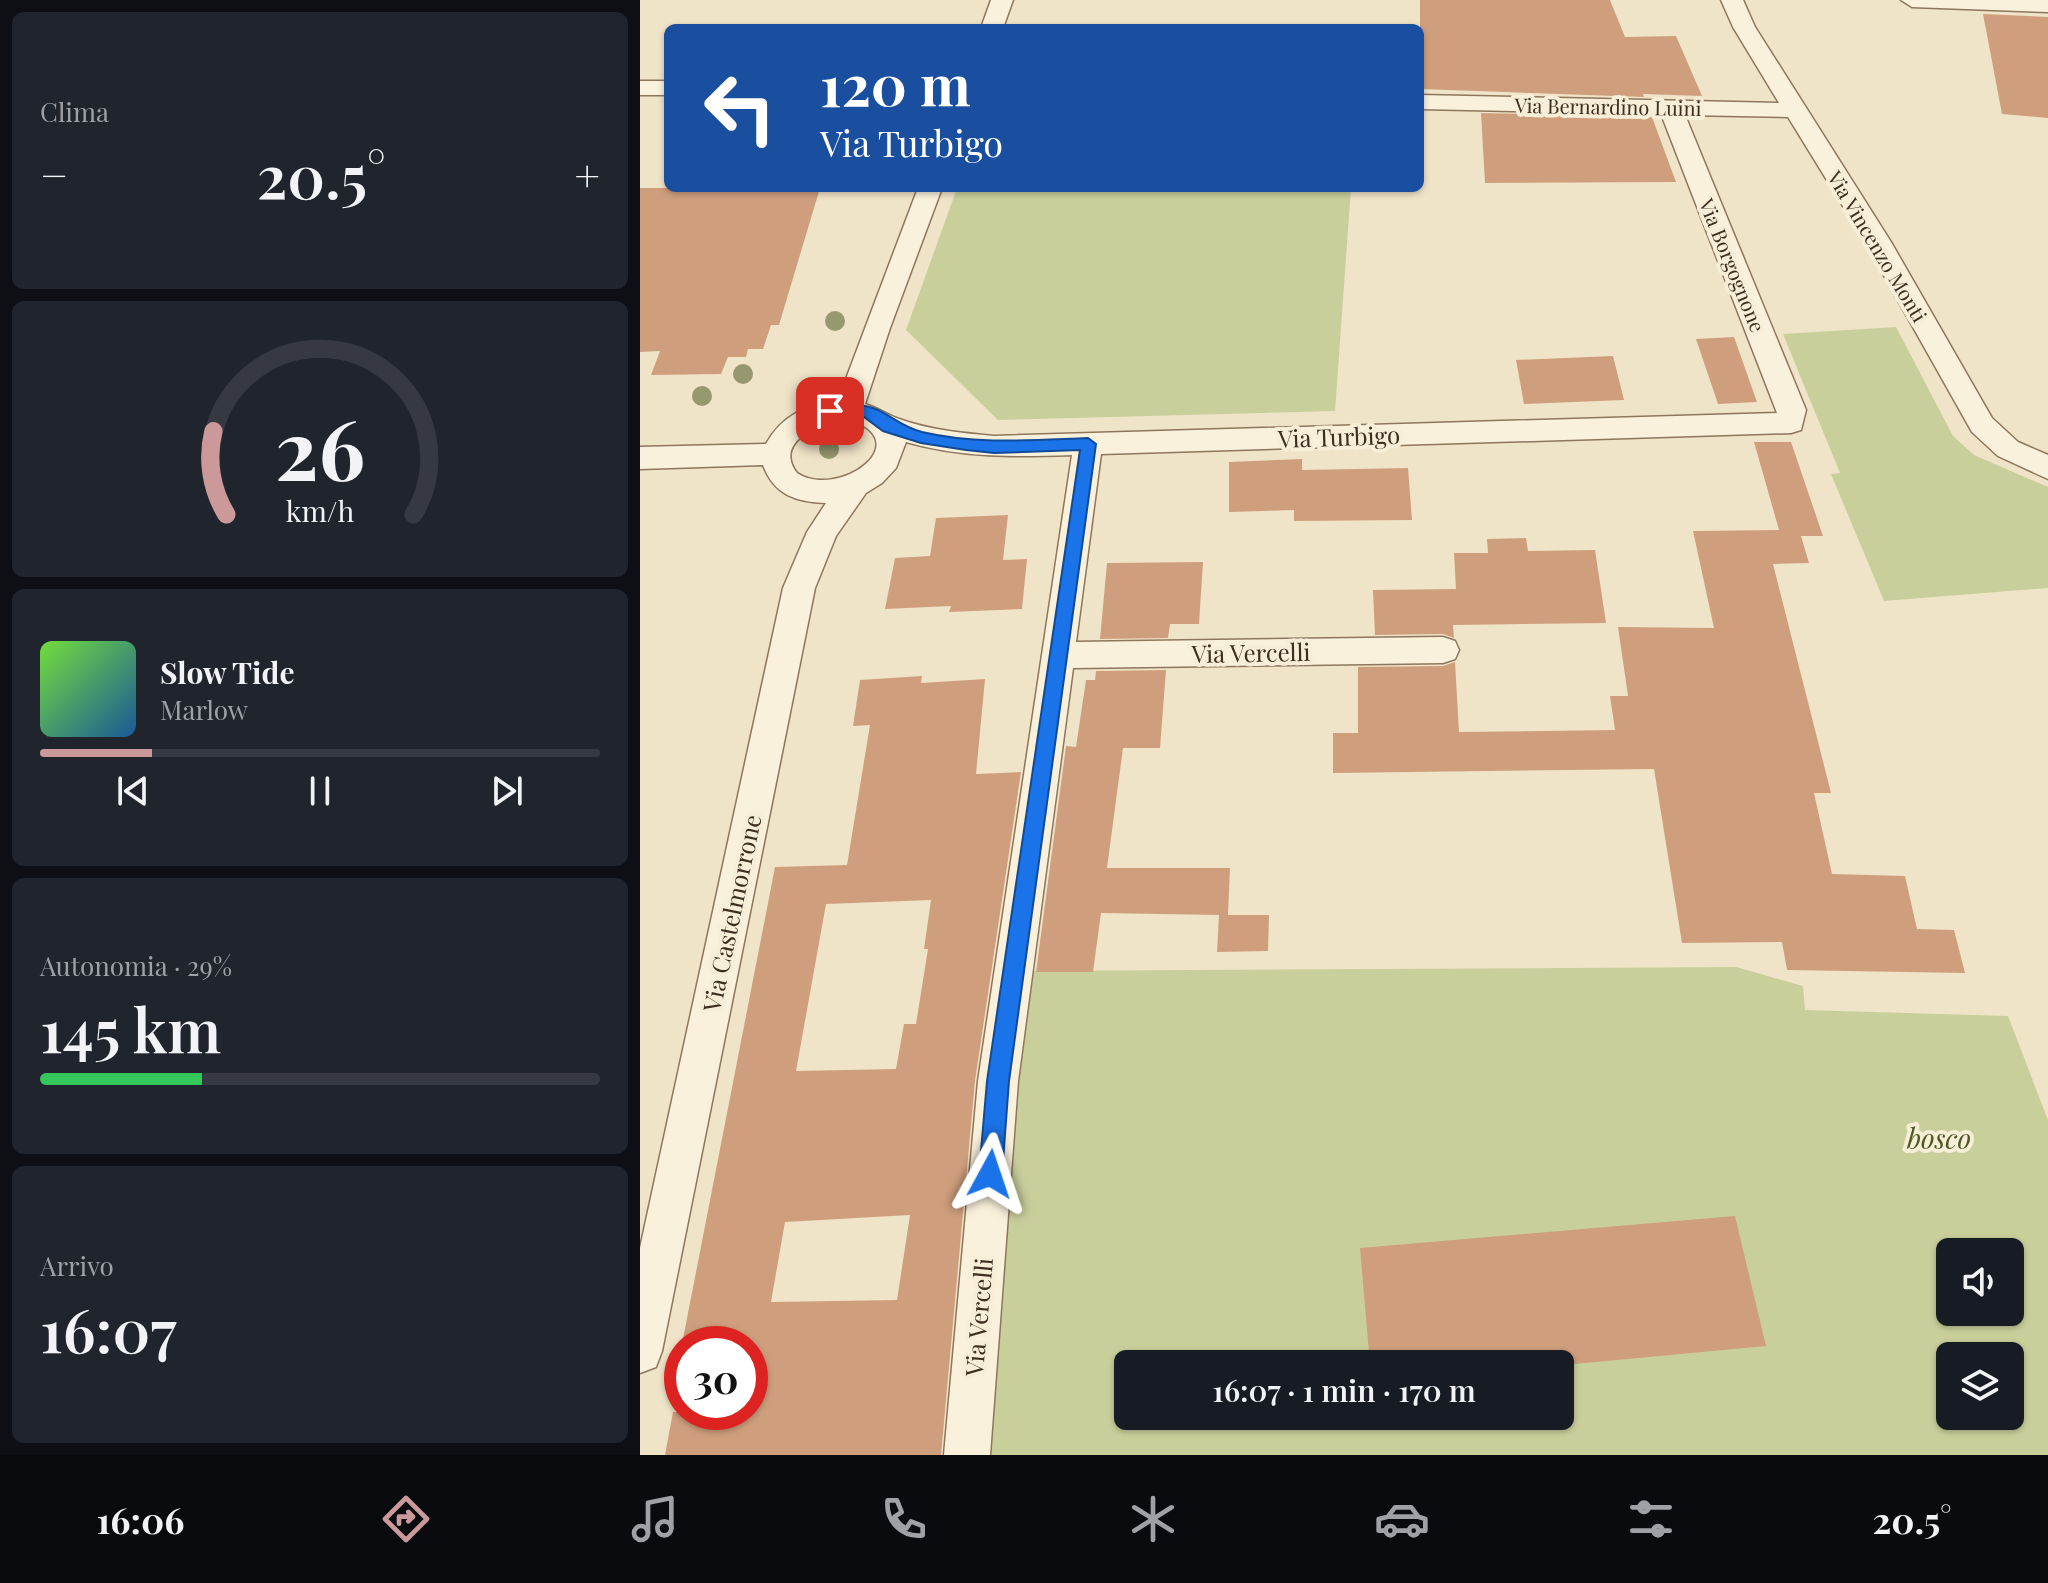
<!DOCTYPE html>
<html lang="it">
<meta charset="utf-8">
<style>
:root{--surface:#171b24;--page:#20242c;--text:#f1f3f6;--muted:#9ea1a6;--line:#363941;--accent:#cc999b}
body{margin:0;font-family:"Playfair Display",serif;background:var(--page);color:var(--text);height:100vh;display:flex;flex-direction:column;font-size:30px;white-space:nowrap}
*{box-sizing:border-box;margin:0}
p{font-size:26px;color:var(--muted)}
.icon{flex:none;width:44px;height:44px;fill:none;stroke:currentColor;stroke-width:2;stroke-linecap:round;stroke-linejoin:round}
.map{position:relative;flex:1;overflow:hidden}
.side{display:flex;flex-direction:column;gap:12px;padding:12px;background:#0d0f14;width:640px}
.side>*{flex:none}
.banner{position:absolute;left:24px;top:24px;width:760px;height:168px;border-radius:12px;box-shadow:0 2px 6px #0004;background:#1a4fa0;color:#fff;overflow:hidden}
.controls{position:absolute;left:1296px;top:1238px;display:grid;gap:16px}
.controls a{display:grid;place-items:center;width:88px;height:88px;border-radius:12px;background:var(--surface);box-shadow:0 2px 6px #0004;font-size:40px}
.speed{position:absolute;left:24px;top:1326px;display:flex;gap:16px;font-size:40px;font-weight:700;text-align:center}
.speed>*{display:grid;place-content:center;width:104px;height:104px;border-radius:50%;background:var(--surface);box-shadow:0 2px 6px #0004;line-height:1}
.speed .limit{border:12px solid #d22;background:#fff;color:#111}
.pin{position:absolute;display:grid;place-items:center;width:68px;height:68px;color:#fff;margin:-34px;border-radius:16px;box-shadow:0 4px 12px #0006}
.me{position:absolute;width:88px;margin:-44px;rotate:5deg;stroke-linejoin:round;filter:drop-shadow(0 0 6px #0008)}
.turn{display:flex;align-items:center;gap:28px;height:168px;padding:0 24px;font-size:36px}
.turn .icon{width:104px;height:104px;stroke-width:2.5}
.turn b{display:block;font-size:56px;line-height:68px}
.big{font-size:60px;font-weight:600;line-height:1.1}
.side .tile{flex:1;display:flex;flex-direction:column;justify-content:center;gap:12px;min-width:0;padding:0 28px;border-radius:12px;background:var(--page)}
.side .dial{align-items:center;gap:0}
.dial svg{height:208px;overflow:visible;fill:none;stroke:var(--line);stroke-width:7;stroke-linecap:round;text-anchor:middle}
.dial text{fill:var(--text);stroke:none}
.song{display:flex;align-items:center;gap:24px}
.cover{width:96px;height:96px;border-radius:12px;background:linear-gradient(135deg,hsl(100 70% 55%),hsl(210 70% 35%))}
.played{height:8px;border-radius:4px;background:linear-gradient(90deg,var(--accent) 20%,var(--line) 20%)}
.keys{display:flex;justify-content:space-around;direction:ltr}
.heat{display:flex;justify-content:space-between;align-items:center;font-size:44px;direction:ltr}
.charge{height:12px;border-radius:6px;background:linear-gradient(90deg,#34c759 29%,var(--line) 0)}
.trip{position:absolute;left:474px;top:1350px;width:460px;height:80px;border-radius:12px;background:var(--surface);box-shadow:0 2px 6px #0004;font-weight:600;line-height:80px;text-align:center}
.dock{display:flex;height:128px;justify-content:space-around;align-items:center;background:#090b0e;color:var(--muted)}
.dock .icon{width:56px;height:56px}
.dock .active{color:var(--accent)}
.dock b{font-size:36px;color:var(--text)}
main{display:flex;flex:1;min-height:0}
.map>svg:first-child{display:block}
.green{fill:#c9cf9b;fill-rule:evenodd}
.building{fill:#cf9f7d;fill-rule:evenodd}
.lines{fill:none;stroke-linecap:round;stroke-linejoin:round}
.street-casing{stroke:#8d765c;stroke-width:3}
.street{fill:#faf1dc;fill-rule:evenodd}
.tree{fill:#96986f}
.route{fill:#1a73e8;stroke:#114b97;stroke-width:2}
.labels{text-anchor:middle;dominant-baseline:central;stroke-width:8;stroke-linejoin:round;paint-order:stroke}
.far-street-label{font-size:20px;fill:#3d2e20;stroke:#f7eed8}
.street-label{font-size:24px;fill:#3d2e20;stroke:#f7eed8}
.near-park-label{font-size:28px;font-style:italic;fill:#4d5a26;stroke:#f7eed8}
</style>
<main>
<section class="side">
<div class="tile"><p>Clima</p>
<div class="heat"><a>−</a><b class="big">20.5°</b><a>+</a></div>
</div>
<div class="tile dial"><svg viewBox="0 0 100 80">
<path d="M14 69A42 42 0 1 1 86 69"/>
<path d="M14 69A42 42 0 0 1 9 37" stroke="#cc999b"/>
<text x="50" y="56" font-size="32" font-weight="700">26</text>
<text x="50" y="72" font-size="11">km/h</text>
</svg></div>
<div class="tile">
<div class="song"><i class="cover"></i><div><b>Slow Tide</b><p>Marlow</p></div></div>
<div class="played"></div>
<div class="keys"><svg class="icon" aria-label="previous" viewBox="0 0 24 24"><path d="M18 5L8 12l10 7zM5 5v14"/></svg><svg class="icon" aria-label="pause" viewBox="0 0 24 24"><path d="M8 5v14M16 5v14"/></svg><svg class="icon" aria-label="next" viewBox="0 0 24 24"><path d="M6 5l10 7-10 7zM19 5v14"/></svg></div>
</div>
<div class="tile"><p>Autonomia · 29%</p><b class="big">145 km</b><div class="charge"></div></div>
<div class="tile"><p>Arrivo</p><b class="big">16:07</b></div>
</section>
<div class="map">
<svg width="1408" height="1455" viewBox="0 0 1408 1455">
<rect width="100%" height="100%" fill="#f0e4c8"/>
<g class="green">
<polygon points="317,188 711,188 695,411 358,420 266,330"/>
<polygon points="1256,327 1313,436 1334,455 1408,487 1408,588 1244,601 1191,474 1200,473 1143,334"/>
<path d="M1096,967L1163,986L1165,1010L1368,1016L1408,1120V1455H350L358,1298L385,971ZM1310,1252H1370V1312H1310ZM1310,1356H1370V1416H1310ZM488,1364H920V1416H488Z"/>
</g>
<g class="building">
<polygon points="780,0 970,0 985,37 1036,36 1062,96 1003,94 1004,97 780,89"/>
<polygon points="1343,14 1408,17 1408,118 1362,114"/>
<polygon points="841,113 1012,117 1036,182 845,183"/>
<polygon points="0,188 180,188 139,325 131,325 123,349 108,349 106,357 88,357 81,374 11,375 20,351 0,352"/>
<polygon points="1094,337 1117,402 1078,404 1056,339"/>
<polygon points="973,356 984,400 884,404 876,360"/>
<polygon points="1114,442 1151,442 1183,536 1161,536 1169,563 1133,564 1191,793 1174,793 1192,874 1265,876 1277,929 1314,930 1325,973 1147,970 1142,942 1042,943 1014,769 693,773 693,733 718,733 718,667 803,666 815,662 819,732 975,730 970,696 988,696 978,627 1074,628 1053,531 1139,530"/>
<polygon points="662,459 662,470 768,468 772,520 654,521 654,510 589,512 589,462"/>
<polygon points="368,515 363,560 387,559 382,609 309,612 311,606 245,609 255,558 290,556 296,518"/>
<polygon points="886,538 888,551 955,550 966,623 813,625 814,638 803,634 735,635 733,590 816,589 814,553 848,553 847,539"/>
<polygon points="563,562 559,624 530,624 528,638 460,639 467,563"/>
<polygon points="526,670 520,748 483,748 467,868 590,868 588,915 629,915 628,951 577,952 579,915 461,913 453,972 396,972 426,746 436,747 446,680 455,680 456,671"/>
<path d="M282,676L281,683L345,679L336,774L381,772L335,1081L301,1455H25L33,1412H110V1344H42L135,867L207,865L230,725L213,726L220,680ZM291,900L284,949H288L276,1024H264L256,1069L156,1071L186,904ZM270,1215L257,1300L131,1302L145,1222Z"/>
<polygon points="1095,1216 1126,1346 934,1364 730,1364 720,1248"/>
</g>
<g class="lines">
<defs>
<g id="street">
<polygon points="351,0 373,0 363,28 341,28"/>
<path d="M1081,0H1103L1115,27L1251,242L1352,418L1378,442L1408,455V479L1358,456L1332,432L1225,242L1148,117L1045,115L1166,410L1161,430L1151,433L461,454L436,642L803,637L815,641L819,650L815,659L803,663L433,668L378,1081L350,1455H304L338,1081L432,455C375,457 322,458 266,442L256,468L242,483L226,493L196,536L175,588L22,1351L16,1367L0,1373V1248L143,588L167,532L186,503C156,502 134,495 123,465L0,469V447L126,444C142,415 166,405 198,400L278,188H302L250,328L225,404C238,408 248,415 259,419C290,430 322,433 354,436L1137,413L1021,114L780,109V95L1139,103L1093,27ZM208,419C280,442 198,500 157,473C132,440 184,422 208,419Z"/>
<polygon points="1261,0 1408,0 1408,12 1272,7"/>
<rect x="0" y="81" width="28" height="14"/>
</g>
</defs>
<use href="#street" class="street-casing"/>
<use href="#street" class="street"/>
</g>
<g class="tree">
<circle cx="195" cy="321" r="10"/>
<circle cx="103" cy="374" r="10"/>
<circle cx="62" cy="396" r="10"/>
<circle cx="189" cy="449" r="10"/>
</g>
<path class="route" d="M190,405C203,406 220,403 233,408C252,415 259,426 282,432C337,445 392,440 448,438L456,444L369,1081L362,1174L358,1182L350,1186L343,1182L339,1174L347,1081L440,450L354,453L326,450L281,443L243,431L224,417L184,414L182,411Z"/>
<g class="labels">
<g class="far-street-label">
<text transform="translate(968 106) rotate(1)">Via Bernardino Luini</text>
<text transform="translate(1238 246) rotate(59)">Via Vincenzo Monti</text>
<text transform="translate(1093 265) rotate(68)">Via Borgognone</text>
</g>
<g class="street-label">
<text transform="translate(699 436) rotate(-2)">Via Turbigo</text>
<text transform="translate(611 652) rotate(-1)">Via Vercelli</text>
<text transform="translate(91 913) rotate(-78)">Via Castelmorrone</text>
<text transform="translate(338 1317) rotate(-85)">Via Vercelli</text>
</g>
<g class="near-park-label">
<text x="1299" y="1137">bosco</text>
</g>
</g>
</svg>
<div class="controls">
<a><svg class="icon" aria-label="sound" viewBox="0 0 24 24"><path d="M4 9h4l5-4v14l-5-4H4zM17 9q2 3 0 6"/></svg></a>
<a><svg class="icon" aria-label="layers" viewBox="0 0 24 24"><path d="M12 4l9 5-9 5-9-5zM3 14l9 5 9-5"/></svg></a>
</div>
<div class="speed"><div class="limit">30</div></div>
<div class="pin" style="left:190px;top:411px;background:#d93025"><svg class="icon" aria-label="arrive" viewBox="0 0 24 24"><path d="M6 21V4h12l-3 4 3 4H6"/></svg></div>
<svg class="me" style="left:350px;top:1174px" viewBox="-20 -20 40 40"><path d="M0-17L14 15 0 8-14 15z" fill="#1a73e8" stroke="#fff" stroke-width="4"/></svg>
<div class="trip">16:07 · 1 min · 170 m</div>
<div class="banner">
<div class="turn"><svg class="icon" aria-label="left" viewBox="0 0 24 24"><path d="M17 20v-9H6M10 6l-5 5 5 5"/></svg><div><b>120 m</b>Via Turbigo</div></div>
</div>
</div>
</main>
<nav class="dock">
<b>16:06</b>
<svg class="icon active" aria-label="directions" viewBox="0 0 24 24"><path d="M12 3l9 9-9 9-9-9zM9 14v-3h6M13 9l2 2-2 2"/></svg>
<svg class="icon" aria-label="music" viewBox="0 0 24 24"><path d="M9 18V5l10-2v13"/><circle cx="6" cy="18" r="3"/><circle cx="16" cy="16" r="3"/></svg>
<svg class="icon" aria-label="phone" viewBox="0 0 24 24"><path d="M5 4h4l2 5-3 2q2 4 5 5l2-3 5 2v4C11 20 4 13 5 4z"/></svg>
<svg class="icon" aria-label="climate" viewBox="0 0 24 24"><path d="M12 3v18M4 7l16 10M4 17L20 7"/></svg>
<svg class="icon" aria-label="car" viewBox="0 0 24 24"><path d="M5 17H2v-5l4-1 3-4h7l3 4 3 1v5h-3M9 17h6M6 11h13"/><circle cx="7" cy="17" r="2"/><circle cx="17" cy="17" r="2"/></svg>
<svg class="icon" aria-label="filters" viewBox="0 0 24 24"><path d="M4 7h16M4 17h16"/><circle cx="9" cy="7" r="2"/><circle cx="15" cy="17" r="2"/></svg>
<b>20.5°</b>
</nav>
